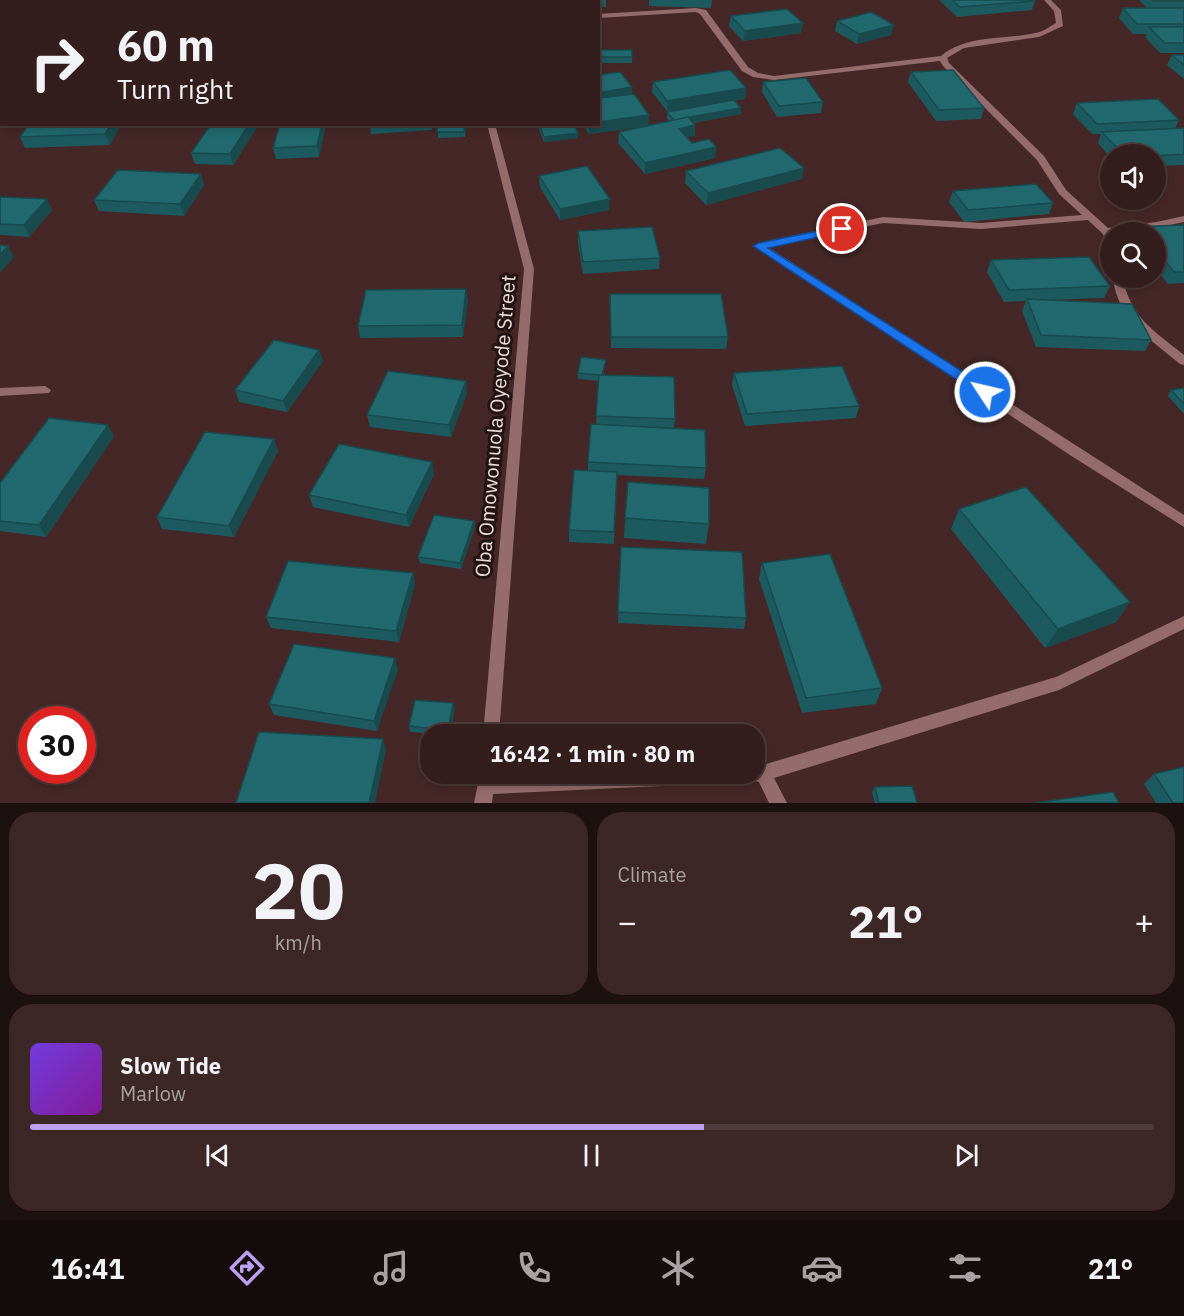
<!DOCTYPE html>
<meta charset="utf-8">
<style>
:root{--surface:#341d1d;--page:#3c2626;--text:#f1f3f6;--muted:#a9a2a4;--line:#4e3b3b;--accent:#bca0f2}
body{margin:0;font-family:"IBM Plex Sans",sans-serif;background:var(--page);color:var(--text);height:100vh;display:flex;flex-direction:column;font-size:22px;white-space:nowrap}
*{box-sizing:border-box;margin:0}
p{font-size:20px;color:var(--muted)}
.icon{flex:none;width:33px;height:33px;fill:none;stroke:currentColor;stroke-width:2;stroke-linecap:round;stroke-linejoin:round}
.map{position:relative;height:803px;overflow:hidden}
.side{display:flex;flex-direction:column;gap:9px;padding:9px;background:#1d1010;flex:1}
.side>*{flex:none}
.guide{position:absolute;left:0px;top:0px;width:600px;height:126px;box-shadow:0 3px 9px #0003,0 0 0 2px var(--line);background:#341d1d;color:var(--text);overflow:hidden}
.fabs{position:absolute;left:1100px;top:144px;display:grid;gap:12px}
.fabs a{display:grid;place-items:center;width:66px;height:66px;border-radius:50%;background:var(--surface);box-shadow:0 3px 9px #0003,0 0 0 2px var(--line);font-size:30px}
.speed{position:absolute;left:18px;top:706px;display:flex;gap:12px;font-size:30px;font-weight:700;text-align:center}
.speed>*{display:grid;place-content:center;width:78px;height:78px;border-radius:50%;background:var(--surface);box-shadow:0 3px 9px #0003,0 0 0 2px var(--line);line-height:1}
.speed .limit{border:9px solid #d22;background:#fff;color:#111}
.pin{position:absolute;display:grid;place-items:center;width:51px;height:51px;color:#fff;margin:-26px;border:3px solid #fff;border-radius:50%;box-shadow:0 2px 6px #0007}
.me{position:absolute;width:66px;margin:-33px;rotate:305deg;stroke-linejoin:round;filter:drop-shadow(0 0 4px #0008)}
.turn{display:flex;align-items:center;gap:21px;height:126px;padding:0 18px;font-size:27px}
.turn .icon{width:78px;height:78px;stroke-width:2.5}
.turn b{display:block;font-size:42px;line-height:51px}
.big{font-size:45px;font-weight:800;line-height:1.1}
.side .card{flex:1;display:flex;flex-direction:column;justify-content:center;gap:9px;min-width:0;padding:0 21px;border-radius:24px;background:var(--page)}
.side .dial{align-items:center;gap:0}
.dial b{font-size:78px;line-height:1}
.song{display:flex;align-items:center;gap:18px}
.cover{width:72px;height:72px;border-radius:9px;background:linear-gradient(135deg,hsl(260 70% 55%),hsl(290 70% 35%))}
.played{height:6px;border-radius:3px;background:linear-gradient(90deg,var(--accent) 60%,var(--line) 60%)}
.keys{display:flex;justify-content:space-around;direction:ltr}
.heat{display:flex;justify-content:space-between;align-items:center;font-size:33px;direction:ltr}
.side .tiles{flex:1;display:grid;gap:9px;grid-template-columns:1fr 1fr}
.card:last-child{grid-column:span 2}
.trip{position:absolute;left:420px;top:724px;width:345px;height:60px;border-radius:24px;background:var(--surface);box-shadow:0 3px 9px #0003,0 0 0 2px var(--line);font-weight:800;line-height:60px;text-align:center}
.dock{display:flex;height:96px;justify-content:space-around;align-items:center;background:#150c0c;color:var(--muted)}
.dock .icon{width:42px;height:42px}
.dock .current{color:var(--accent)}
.dock b{font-size:27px;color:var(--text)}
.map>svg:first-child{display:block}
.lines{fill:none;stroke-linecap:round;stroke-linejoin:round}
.street{fill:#956c6c;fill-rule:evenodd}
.wall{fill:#1d5a5f}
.shaded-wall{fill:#184a4e}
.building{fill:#22696f;stroke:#184a4e;stroke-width:1.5}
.route{fill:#1a73e8;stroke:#114b97;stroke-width:1.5}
.labels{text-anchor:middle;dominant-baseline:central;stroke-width:6;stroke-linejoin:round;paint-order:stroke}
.street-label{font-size:20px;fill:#f0dbdb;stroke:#221414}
</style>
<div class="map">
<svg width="1184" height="803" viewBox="0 0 1184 803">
<rect width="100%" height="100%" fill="#452727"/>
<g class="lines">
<g class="street">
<polygon points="408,0 423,0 405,2"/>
<rect x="481" y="0" width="6" height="2"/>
<path d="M1044,0H1051L1061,10L1063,26L1039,37L964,48L947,58L949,63L1044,156L1066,190L1108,228L1156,222L1184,216V222L1156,228L1110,232V241L1106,240L1102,233L1088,220L981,229L883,223L768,247L1184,515V527L1073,457L754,246L759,243L883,217L981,223L1082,215L1059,194L1037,160L943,66L940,61L774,80L753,77L742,71L700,14L696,12L598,18V14L696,8L706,10L748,67L758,73L774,76L941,56C967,34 1004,40 1035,33C1043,32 1049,27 1056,23L1054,11Z"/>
<rect x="0" y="5" width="2" height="4"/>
<rect x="0" y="113" width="2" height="6"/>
<polygon points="487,124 495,124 534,269 499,735 483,735 524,269"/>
<path d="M1113,278H1123C1130,317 1154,331 1184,355V365L1180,364C1151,340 1117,318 1113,278Z"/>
<polygon points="45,386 51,390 49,393 0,396 0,388"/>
<polygon points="1184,616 1184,629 1059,690 774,778 787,803 769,803 759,782 750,780 745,782 493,794 492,803 474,803 480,774 496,774 496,777 567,774 754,774 754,766 763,765 1056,677"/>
</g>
</g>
<g class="wall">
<polygon points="90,0 133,0 132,2 90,2"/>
<polygon points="175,0 245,0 244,2 175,2"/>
<polygon points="535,0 606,0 606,7 598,6 598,2 535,2"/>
<polygon points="649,0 712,0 711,8 649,6"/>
<polygon points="939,0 1035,0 1035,1 1032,10 957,17"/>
<polygon points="1139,0 1184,0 1184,53 1160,53 1145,37 1147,34 1133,34 1119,18 1123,8 1147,8"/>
<polygon points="731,16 803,23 801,33 743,41 729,26"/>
<polygon points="837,21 891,35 857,44 835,31"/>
<rect x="598" y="50" width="34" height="13"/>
<polygon points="1172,55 1184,55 1184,79 1167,65"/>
<polygon points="911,72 984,108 981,119 936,121 908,82"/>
<polygon points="653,82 746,88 745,99 734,101 741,108 741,114 693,123 695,136 687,137 692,143 716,147 715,158 645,174 618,143 619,132 645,126 589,134 583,124 598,124 632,94 649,115 648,125 669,121 667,118 667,112 716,104 667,111 652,92"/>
<polygon points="763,82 823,102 821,113 777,117 762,92"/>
<polygon points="1077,103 1179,120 1175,129 1184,128 1184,165 1155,166 1155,154 1110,154 1110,157 1098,143 1101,134 1092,134 1073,114"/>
<polygon points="121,124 110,145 25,148 20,137"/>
<polygon points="259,124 233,165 195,164 191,153"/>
<polygon points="326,124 319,157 276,159 273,148"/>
<polygon points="370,124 432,124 432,130 371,134"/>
<polygon points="438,124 466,124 465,137 438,138"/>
<polygon points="539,124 578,138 544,142 539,129"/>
<polygon points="686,171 802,179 706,205 685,183"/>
<polygon points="201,174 204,185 184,216 99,211 94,200"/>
<polygon points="539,176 609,210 560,220 540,187"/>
<polygon points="953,191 1053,203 1049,214 964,222 949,202"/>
<polygon points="0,197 52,210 29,237 0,235"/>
<polygon points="1184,225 1184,283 1168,284 1155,268 1155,232 1134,232 1136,227"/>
<polygon points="578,231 660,258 659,269 583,274 578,243"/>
<polygon points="991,260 1110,286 1104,298 1048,300 1151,340 1145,351 1036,347 1022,311 1026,301 1004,302 987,272"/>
<polygon points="468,300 463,337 360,338 358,326"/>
<polygon points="610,305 728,337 726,349 611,348"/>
<polygon points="319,350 323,361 287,412 239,402 235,390"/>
<polygon points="605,366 603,375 675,419 674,428 706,468 704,479 617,475 614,544 569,542 569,530 588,470 588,462 596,425 599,381 578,379 578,373"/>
<polygon points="734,373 859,406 856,418 745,426 732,385"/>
<polygon points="1184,388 1184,414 1168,396 1171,390"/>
<polygon points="467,393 451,437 370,427 367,415"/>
<polygon points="114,436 46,537 0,531 0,483"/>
<polygon points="274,439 278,451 234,537 162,529 157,517"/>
<polygon points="434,474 409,527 313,507 309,495"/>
<polygon points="959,509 1130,602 1116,622 1045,648 951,529"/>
<polygon points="625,518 709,524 706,544 624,538"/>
<polygon points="475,527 461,569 420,563 418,557"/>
<polygon points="621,547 746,618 744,629 618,623"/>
<polygon points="762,563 882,688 876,704 802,713 759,579"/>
<polygon points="413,573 415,584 399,642 271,628 266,617"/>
<polygon points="398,669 377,731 274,715 269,704"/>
<polygon points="455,708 450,735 410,732 409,726"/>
<polygon points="1154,774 1184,803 1156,803 1144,784"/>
<polygon points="875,787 917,803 875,803 872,792"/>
</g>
<g class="shaded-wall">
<polygon points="803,23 801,33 743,41 745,31"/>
<polygon points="894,25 891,35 857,44 859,34"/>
<polygon points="1,68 2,84 0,86 0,69"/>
<polygon points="632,87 632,98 598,103 598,93"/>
<polygon points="746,88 745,99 667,111 667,101"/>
<polygon points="741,108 741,114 674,126 674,120"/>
<polygon points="649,115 648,126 589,134 589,124 598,124 598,122"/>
<polygon points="111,124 121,124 110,145 105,134"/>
<polygon points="249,124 259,124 233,165 230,154"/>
<polygon points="322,124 326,124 319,157 317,146"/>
<polygon points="695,125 695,136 678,139 679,129"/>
<polygon points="578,133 578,138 544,142 544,137"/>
<polygon points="716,147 715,158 645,174 645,163"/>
<polygon points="804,168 802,179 706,205 708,193"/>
<polygon points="201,174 204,185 184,216 180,204"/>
<polygon points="47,199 52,210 29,237 24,225"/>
<polygon points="610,199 609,210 560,220 560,209"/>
<polygon points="8,246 14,257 0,273 0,255"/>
<polygon points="466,289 468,300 463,337 462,325"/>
<polygon points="319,350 323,361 287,412 283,401"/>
<polygon points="466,381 467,393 451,437 449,425"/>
<polygon points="108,425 114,436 46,537 39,525"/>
<polygon points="274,439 278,451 234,537 229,526"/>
<polygon points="432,462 434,474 409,527 406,515"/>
<polygon points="474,521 475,527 461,569 460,563"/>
<polygon points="413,573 415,584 399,642 396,631"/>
<polygon points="1130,602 1116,622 1045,648 1058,629"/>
<polygon points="395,658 398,669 377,731 374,721"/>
<polygon points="453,703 455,708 449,735 448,730"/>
<polygon points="383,739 386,750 375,803 369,803"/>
</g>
<g class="building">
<polygon points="273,0 273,2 256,2"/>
<polygon points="952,0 1035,0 1035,1 960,7"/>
<polygon points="1152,0 1184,0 1184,1 1153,1"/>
<polygon points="1123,8 1184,8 1184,24 1137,24"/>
<polygon points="787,9 803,23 745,31 731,16"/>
<polygon points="871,12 894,25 859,34 837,21"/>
<polygon points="1149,27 1184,27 1184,43 1165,43"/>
<rect x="0" y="43" width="2" height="20"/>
<rect x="598" y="50" width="34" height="7"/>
<polygon points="1172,55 1184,55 1184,65"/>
<polygon points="730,70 746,88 667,101 653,82"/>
<polygon points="953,70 984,108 939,110 911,72"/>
<polygon points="620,72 632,87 598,93 598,75"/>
<polygon points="806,78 823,102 779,106 763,82"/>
<polygon points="634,94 649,115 598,122 598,98"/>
<polygon points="1158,99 1179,120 1097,124 1077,103"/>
<polygon points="734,100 741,108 674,120 667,112"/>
<polygon points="688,117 695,125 679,129 692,143 709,139 716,147 645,163 619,132"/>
<polygon points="29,124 111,124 105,134 20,137"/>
<polygon points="211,124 249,124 230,154 191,153"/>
<polygon points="280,124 322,124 317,146 273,148"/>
<polygon points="438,124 465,124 464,132 437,132"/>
<polygon points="539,124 574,124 578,133 544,137"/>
<polygon points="1184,128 1184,154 1155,156 1155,154 1123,154 1102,132"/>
<polygon points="780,148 804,168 708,193 686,171"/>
<polygon points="587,166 610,199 560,209 539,176"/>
<polygon points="118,170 201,174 180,204 94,200"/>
<polygon points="1036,184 1053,203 968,210 953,191"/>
<polygon points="0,197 47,199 24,225 0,224"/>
<polygon points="1184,225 1184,272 1174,272 1155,249 1155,232 1141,232 1136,227"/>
<polygon points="652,227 660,258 583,262 578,231"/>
<polygon points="0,245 8,246 0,255"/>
<polygon points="1089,257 1110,286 1009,290 991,260"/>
<polygon points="466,289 462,325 358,326 366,290"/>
<polygon points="610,294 721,294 728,337 611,337"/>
<polygon points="1027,299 1132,304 1151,340 1041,335"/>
<polygon points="274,340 319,350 283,401 235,390"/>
<polygon points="581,357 606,360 602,375 578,373"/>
<polygon points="842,366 859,406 747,414 734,373"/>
<polygon points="388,371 466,381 449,425 367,415"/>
<polygon points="599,375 674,377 675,419 596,416"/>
<polygon points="1184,388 1184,404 1171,390"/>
<polygon points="49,418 108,425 39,525 0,521 0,483"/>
<polygon points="591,424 705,430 706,468 588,462"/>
<polygon points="205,432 274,439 229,526 157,517"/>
<polygon points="339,444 432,462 406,515 309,495"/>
<polygon points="574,470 617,472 614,532 569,530"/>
<polygon points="628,482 709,488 709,524 625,518"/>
<polygon points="1026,487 1130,602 1058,629 959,509"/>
<polygon points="434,515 474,521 460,563 418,557"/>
<polygon points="621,547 742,552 746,618 618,612"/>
<polygon points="830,554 882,688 806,698 762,563"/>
<polygon points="288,561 413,573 396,631 266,617"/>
<polygon points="294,644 395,658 374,721 269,704"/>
<polygon points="415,700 453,703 448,730 409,726"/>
<polygon points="259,732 383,739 369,803 236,803"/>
<polygon points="1184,767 1184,803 1173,803 1154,774"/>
<polygon points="912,786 917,803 879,803 875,787"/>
<polygon points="1113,792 1119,803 1034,803"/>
</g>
<polygon class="route" points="842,226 847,229 846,231 768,248 990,389 992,392 990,395 980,395 753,246 759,243"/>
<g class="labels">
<g class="street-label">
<text transform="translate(495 426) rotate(-85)">Oba Omowonuola Oyeyode Street</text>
</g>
</g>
</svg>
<div class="fabs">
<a><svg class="icon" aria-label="sound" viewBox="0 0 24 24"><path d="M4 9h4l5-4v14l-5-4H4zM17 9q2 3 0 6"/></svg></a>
<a><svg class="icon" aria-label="search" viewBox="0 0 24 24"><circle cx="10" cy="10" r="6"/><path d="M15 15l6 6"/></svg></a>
</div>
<div class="speed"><div class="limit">30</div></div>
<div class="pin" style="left:842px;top:229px;background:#d93025"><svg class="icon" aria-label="arrive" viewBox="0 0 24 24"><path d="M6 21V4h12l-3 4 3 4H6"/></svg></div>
<svg class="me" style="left:985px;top:392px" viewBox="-20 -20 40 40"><circle r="17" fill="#1a73e8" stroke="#fff" stroke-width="3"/><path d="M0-11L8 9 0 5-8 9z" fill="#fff"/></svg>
<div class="trip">16:42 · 1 min · 80 m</div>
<div class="guide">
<div class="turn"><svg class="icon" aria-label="right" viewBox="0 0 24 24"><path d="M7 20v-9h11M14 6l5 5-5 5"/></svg><div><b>60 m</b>Turn right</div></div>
</div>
</div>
<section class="side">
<div class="tiles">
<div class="card dial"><b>20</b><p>km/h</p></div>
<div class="card"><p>Climate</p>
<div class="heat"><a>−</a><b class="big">21°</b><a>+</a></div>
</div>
<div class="card">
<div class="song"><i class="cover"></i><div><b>Slow Tide</b><p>Marlow</p></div></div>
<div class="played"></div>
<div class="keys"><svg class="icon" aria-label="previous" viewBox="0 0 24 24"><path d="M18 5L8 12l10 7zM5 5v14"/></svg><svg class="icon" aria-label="pause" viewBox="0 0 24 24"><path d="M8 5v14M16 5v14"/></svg><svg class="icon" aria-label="next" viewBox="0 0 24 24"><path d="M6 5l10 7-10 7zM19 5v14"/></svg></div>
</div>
</div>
</section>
<nav class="dock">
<b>16:41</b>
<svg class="icon current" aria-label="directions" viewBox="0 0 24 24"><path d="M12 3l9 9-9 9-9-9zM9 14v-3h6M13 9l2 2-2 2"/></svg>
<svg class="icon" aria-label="music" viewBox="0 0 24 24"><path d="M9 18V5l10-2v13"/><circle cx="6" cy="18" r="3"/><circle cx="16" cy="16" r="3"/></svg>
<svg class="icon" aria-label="phone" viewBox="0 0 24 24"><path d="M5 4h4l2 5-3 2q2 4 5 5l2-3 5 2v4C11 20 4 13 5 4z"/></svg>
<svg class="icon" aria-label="climate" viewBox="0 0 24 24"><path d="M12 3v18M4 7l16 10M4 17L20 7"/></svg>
<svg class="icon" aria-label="car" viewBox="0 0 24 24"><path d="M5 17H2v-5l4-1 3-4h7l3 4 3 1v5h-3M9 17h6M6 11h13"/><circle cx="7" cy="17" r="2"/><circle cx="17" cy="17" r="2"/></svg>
<svg class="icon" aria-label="filters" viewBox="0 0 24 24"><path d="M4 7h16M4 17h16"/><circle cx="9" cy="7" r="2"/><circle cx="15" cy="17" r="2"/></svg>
<b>21°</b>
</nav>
